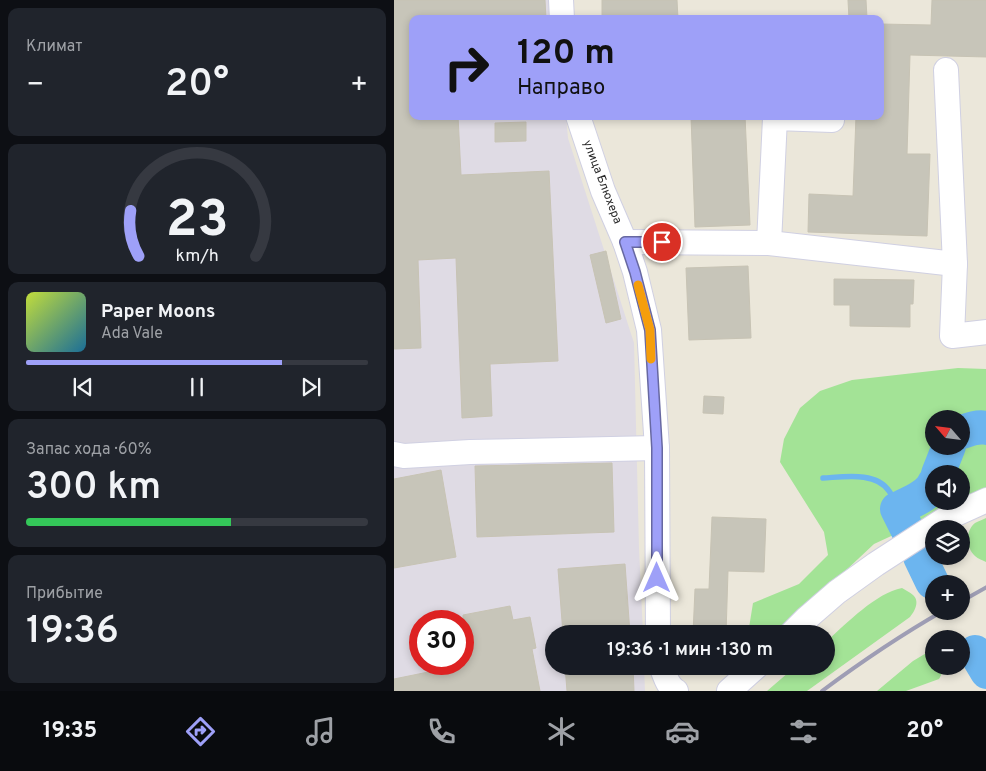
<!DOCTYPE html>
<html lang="ru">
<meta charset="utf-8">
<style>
:root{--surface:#171b24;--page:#20242c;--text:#f1f3f6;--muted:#9ea1a6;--line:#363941;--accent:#9ea0f8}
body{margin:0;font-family:Overpass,sans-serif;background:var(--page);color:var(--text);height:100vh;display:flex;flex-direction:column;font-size:19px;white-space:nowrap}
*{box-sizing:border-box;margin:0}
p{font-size:16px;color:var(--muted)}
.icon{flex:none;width:28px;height:28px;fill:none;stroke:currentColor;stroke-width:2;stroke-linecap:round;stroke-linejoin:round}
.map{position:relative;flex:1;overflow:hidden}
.panel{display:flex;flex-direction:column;gap:8px;padding:8px;background:#0d0f14;width:394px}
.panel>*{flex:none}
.hud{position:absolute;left:15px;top:15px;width:475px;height:105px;border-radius:10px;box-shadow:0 2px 8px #0003;background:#9ea0f8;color:#111;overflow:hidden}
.needle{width:32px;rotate:298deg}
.controls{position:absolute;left:531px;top:410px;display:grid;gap:10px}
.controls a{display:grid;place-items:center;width:45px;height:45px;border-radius:50%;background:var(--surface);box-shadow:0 2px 8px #0003;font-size:25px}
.speed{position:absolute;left:15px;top:610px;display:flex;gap:10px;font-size:25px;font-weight:700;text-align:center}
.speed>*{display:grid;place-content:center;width:65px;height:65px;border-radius:50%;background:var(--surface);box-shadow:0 2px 8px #0003;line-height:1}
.speed .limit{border:8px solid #d22;background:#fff;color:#111}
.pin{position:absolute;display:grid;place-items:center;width:42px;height:42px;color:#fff;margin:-21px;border:2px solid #fff;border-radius:50%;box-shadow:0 1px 5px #0007}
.me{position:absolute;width:55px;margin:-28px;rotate:0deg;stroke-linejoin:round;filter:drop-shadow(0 0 4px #0008)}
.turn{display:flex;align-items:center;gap:18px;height:105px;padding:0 25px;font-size:22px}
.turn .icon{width:65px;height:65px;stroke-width:2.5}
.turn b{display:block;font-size:35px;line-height:42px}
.big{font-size:38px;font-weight:600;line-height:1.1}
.panel .card{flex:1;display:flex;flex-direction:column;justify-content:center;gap:8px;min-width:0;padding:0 18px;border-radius:10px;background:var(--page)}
.panel .dial{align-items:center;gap:0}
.dial svg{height:130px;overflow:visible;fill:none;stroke:var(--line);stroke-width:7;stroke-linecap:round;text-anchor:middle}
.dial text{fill:var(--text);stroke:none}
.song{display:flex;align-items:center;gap:15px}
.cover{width:60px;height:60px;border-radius:8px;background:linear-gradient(135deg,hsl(70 70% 55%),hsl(200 70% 35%))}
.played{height:5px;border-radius:2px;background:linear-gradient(90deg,var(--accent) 75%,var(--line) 75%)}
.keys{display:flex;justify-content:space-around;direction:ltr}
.heat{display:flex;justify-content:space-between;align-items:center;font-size:28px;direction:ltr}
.charge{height:8px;border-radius:4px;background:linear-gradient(90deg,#34c759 60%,var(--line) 0)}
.trip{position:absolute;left:151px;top:625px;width:290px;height:50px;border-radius:25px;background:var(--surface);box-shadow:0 2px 8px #0003;font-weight:600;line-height:50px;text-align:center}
.dock{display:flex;height:80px;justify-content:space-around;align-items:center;background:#090b0e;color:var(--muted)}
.dock .icon{width:35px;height:35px}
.dock .current{color:var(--accent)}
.dock b{font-size:22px;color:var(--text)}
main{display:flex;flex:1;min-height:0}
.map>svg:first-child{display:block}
.industrial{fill:#dfdbe4;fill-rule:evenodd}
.green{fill:#a3e396;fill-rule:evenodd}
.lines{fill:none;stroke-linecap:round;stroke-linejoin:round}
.stream{stroke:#6cb5ef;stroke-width:5.5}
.river{stroke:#6cb5ef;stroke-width:34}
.building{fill:#c7c5b9;stroke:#c7c3b4}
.minor-casing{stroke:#d0d0e2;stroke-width:26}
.minor{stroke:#fff;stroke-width:24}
.rail{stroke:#9e9db4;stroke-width:4}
.route-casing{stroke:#6768a1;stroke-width:12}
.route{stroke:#9ea0f8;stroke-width:9}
.slow{stroke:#f59e0b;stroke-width:9}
.labels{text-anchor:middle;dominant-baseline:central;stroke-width:4;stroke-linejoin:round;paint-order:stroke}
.street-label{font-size:12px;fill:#292929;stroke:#fff}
</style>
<main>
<section class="panel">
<div class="card"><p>Климат</p>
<div class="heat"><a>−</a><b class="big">20°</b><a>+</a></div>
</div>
<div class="card dial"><svg viewBox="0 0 100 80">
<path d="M14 69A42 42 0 1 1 86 69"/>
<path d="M14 69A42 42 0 0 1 9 41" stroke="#9ea0f8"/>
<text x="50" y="56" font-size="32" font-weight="700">23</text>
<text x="50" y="72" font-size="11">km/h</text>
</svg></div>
<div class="card">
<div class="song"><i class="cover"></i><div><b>Paper Moons</b><p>Ada Vale</p></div></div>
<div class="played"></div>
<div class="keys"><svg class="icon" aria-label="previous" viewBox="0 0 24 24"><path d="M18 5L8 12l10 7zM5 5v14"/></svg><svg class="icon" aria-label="pause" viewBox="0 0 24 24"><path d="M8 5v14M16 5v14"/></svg><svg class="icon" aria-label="next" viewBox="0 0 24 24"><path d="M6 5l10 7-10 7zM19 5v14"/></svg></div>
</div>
<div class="card"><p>Запас хода · 60%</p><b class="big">300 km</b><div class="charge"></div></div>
<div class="card"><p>Прибытие</p><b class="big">19:36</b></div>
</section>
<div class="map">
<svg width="593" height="691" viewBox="0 0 593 691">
<rect width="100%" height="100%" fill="#ebe7da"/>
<path class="industrial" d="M0,0H162L163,19H19V116H172L174,138L240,343L245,548L249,634H160V666H250L251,691H0ZM26,621H69V664H26Z"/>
<g class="green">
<path d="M564,368L592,369V492L480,544L384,634H354L359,603L405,584L434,555L430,532L386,462L390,439L406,408L426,391L458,380ZM540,419H568V446H540ZM540,474H568V501H540Z"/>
<path d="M592,518L593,562H592C589,560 584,559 581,556C572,548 571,531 581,523C584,521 589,520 592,518Z"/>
<path d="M508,588C511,590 516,592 519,595C526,601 521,611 516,617L413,691H373L402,666H432L433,641C453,623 482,593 508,588Z"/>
<polygon points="539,649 540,649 540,666 552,666 545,679 512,691 483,691 519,661"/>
</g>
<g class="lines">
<path class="stream" d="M429,478C449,477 482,471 495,491C499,496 501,503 503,509"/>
<g class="river">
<path d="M568,432C576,429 584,426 593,428"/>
<polyline points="544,474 555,446"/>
<path d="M514,531L503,509C516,502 534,497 540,483"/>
<polyline points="526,557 538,582"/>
<polyline points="581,652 593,672"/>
</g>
</g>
<g class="building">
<polygon points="0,0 151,0 152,19 19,19 19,116 64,116 67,175 155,171 164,361 96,364 98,416 68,418 62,258 24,260 27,348 0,349"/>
<polygon points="208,0 283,0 284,19 208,19"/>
<polygon points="454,0 472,0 473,18 455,19"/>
<polygon points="538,0 593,0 593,57 516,55 513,154 536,154 533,236 414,232 415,194 459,196 462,116 486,116 486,24 537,25"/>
<polygon points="297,116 351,116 356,225 301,227"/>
<polygon points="132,122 132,141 101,142 101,123"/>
<polygon points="212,251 227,319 212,323 196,255"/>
<polygon points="354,266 357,338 295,340 292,268"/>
<polygon points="440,279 520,280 519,304 516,304 516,327 456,326 456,305 440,305"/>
<polygon points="310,396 330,397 329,414 309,413"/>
<polygon points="218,463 220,532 83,537 81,466"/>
<polygon points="47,470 62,557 0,568 0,479"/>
<polygon points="318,517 372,519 370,572 334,571 332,634 299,634 301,589 315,589"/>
<polygon points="231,564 236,634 169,634 164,569"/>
<polygon points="116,606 119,620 136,617 142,648 138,649 146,691 0,691 0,679 49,669 48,664 69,664 69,615"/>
<polygon points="171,666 239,666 240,691 173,691"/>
</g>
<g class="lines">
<defs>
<g id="minor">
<polyline points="167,0 168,19"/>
<polyline points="184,116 209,191 231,242 241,272 255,330 263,448 264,634"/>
<polyline points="231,242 375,243 381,118 438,120"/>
<polyline points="375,243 561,264 552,70"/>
<polyline points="561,264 558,336 593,332"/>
<polyline points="0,454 10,456 76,452 263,448"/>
<polyline points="397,634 413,618 443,592 482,564 553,518 593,500"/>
<path d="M267,666C271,675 273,686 282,691"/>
<polyline points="335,691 363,666"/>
</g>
</defs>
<use href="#minor" class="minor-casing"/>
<use href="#minor" class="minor"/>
<g class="rail">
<polyline points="568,601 593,587"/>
<path d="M428,691C467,662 507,635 549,611"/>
</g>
</g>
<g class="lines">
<defs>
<polyline id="route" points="263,578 263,448 256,330 241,272 231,242 268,242"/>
</defs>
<use href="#route" class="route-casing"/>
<use href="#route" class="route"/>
<polyline class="slow" points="244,285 256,330 257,359"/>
</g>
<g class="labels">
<g class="street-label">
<text transform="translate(208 182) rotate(69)">улица Блюхера</text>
</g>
</g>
</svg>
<div class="controls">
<a><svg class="needle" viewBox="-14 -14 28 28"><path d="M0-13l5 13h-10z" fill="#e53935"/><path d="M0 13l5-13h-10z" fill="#9ea1a6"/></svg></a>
<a><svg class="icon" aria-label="sound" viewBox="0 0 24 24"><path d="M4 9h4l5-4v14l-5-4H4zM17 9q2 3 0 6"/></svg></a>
<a><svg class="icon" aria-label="layers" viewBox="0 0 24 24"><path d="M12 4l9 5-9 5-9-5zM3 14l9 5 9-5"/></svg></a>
<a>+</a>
<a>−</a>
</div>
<div class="speed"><div class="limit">30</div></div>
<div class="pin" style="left:268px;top:242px;background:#d93025"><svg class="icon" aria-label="arrive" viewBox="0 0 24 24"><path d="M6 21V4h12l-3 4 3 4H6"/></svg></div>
<svg class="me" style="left:263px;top:578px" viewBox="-20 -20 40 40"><path d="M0-17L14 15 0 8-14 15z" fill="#9ea0f8" stroke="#fff" stroke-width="4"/></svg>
<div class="trip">19:36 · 1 мин · 130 m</div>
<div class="hud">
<div class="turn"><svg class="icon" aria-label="right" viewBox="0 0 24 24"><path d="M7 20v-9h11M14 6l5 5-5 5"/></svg><div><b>120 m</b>Направо</div></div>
</div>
</div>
</main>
<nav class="dock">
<b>19:35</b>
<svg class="icon current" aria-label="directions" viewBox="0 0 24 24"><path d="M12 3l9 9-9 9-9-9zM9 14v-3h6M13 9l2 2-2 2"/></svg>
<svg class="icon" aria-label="music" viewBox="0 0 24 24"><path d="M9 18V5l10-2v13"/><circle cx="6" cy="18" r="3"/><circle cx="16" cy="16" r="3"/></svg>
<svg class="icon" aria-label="phone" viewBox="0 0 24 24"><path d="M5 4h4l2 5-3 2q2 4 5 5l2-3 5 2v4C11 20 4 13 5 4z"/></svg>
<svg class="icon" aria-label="climate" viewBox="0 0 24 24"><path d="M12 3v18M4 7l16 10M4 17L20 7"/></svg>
<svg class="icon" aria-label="car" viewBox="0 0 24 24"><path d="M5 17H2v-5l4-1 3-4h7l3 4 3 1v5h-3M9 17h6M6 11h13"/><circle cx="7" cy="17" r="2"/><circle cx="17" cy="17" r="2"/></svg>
<svg class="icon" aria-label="filters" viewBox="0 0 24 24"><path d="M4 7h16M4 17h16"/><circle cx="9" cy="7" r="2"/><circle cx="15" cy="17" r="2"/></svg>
<b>20°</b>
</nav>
